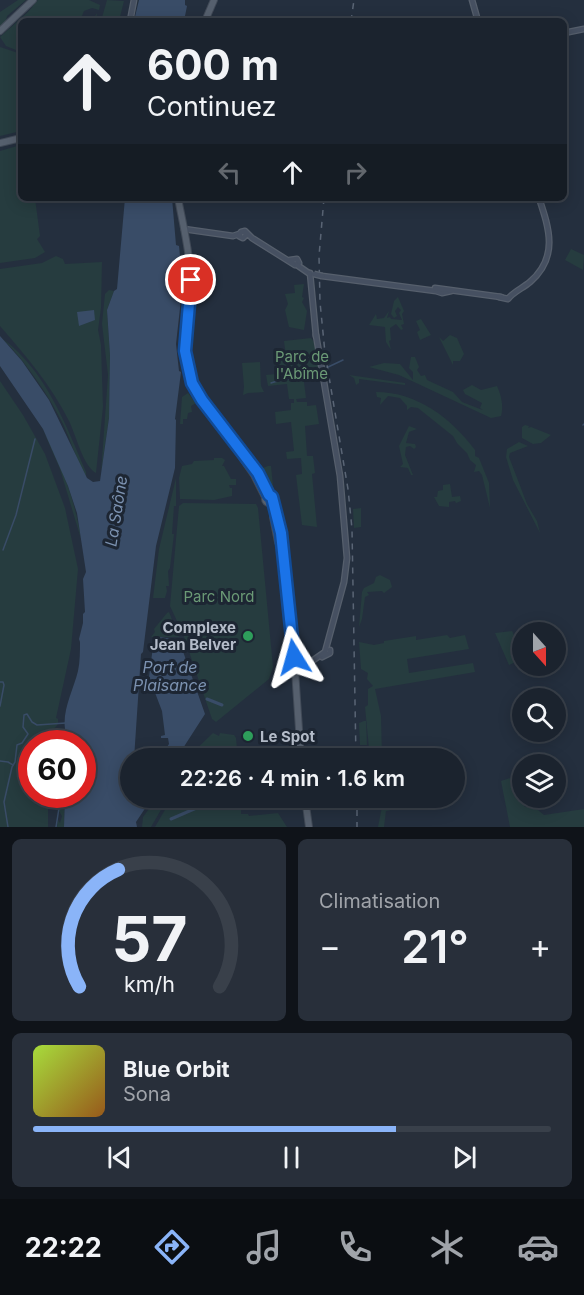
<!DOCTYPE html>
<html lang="fr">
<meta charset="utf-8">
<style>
:root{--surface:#1b232e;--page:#282f3a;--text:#f1f3f6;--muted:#a0a4aa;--line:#39404a;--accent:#8ab4f8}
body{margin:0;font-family:Inter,sans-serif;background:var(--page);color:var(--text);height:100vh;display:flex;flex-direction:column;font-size:22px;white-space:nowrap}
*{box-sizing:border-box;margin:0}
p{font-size:20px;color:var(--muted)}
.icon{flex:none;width:33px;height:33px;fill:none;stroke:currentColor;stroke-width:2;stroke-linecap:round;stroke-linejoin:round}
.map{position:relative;height:827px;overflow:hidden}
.sheet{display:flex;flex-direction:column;gap:12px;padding:12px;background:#0f1319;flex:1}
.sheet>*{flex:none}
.banner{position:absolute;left:18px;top:18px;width:549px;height:183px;border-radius:9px;box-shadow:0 3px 15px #0003,0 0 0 2px var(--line);background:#1b232e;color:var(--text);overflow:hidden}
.needle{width:39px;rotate:159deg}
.buttons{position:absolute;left:512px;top:622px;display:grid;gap:12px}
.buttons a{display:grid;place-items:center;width:54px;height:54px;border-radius:50%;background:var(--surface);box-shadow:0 3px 15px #0003,0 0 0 2px var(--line);font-size:30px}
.speed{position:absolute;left:18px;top:730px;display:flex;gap:12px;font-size:30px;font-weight:700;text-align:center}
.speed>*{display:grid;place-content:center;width:78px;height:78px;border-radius:50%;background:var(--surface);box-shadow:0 3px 15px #0003,0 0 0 2px var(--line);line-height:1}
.speed .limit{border:9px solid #d22;background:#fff;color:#111}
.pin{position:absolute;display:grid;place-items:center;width:51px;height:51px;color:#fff;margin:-26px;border:3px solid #fff;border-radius:50%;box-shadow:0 2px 6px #0007}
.me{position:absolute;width:66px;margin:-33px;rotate:352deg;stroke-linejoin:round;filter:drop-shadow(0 0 4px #0008)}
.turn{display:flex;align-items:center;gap:21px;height:126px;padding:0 30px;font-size:27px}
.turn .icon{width:78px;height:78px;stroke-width:2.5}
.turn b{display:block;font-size:42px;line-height:51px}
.lanes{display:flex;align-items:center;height:57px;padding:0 30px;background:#0003;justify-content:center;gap:30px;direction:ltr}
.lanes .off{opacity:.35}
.big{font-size:45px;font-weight:600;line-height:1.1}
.sheet .card{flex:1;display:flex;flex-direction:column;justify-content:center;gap:9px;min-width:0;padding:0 21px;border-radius:9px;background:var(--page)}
.sheet .dial{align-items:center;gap:0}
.dial svg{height:156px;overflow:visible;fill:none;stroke:var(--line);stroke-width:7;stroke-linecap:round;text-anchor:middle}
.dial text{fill:var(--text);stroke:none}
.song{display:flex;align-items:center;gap:18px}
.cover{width:72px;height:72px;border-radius:9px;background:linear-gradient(135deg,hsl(80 70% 55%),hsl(30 70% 35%))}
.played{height:6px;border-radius:3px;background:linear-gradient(90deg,var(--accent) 70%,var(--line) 70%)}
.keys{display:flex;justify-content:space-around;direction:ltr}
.heat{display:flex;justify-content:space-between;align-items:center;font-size:33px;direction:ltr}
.sheet .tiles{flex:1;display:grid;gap:12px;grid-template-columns:1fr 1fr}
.card:last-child{grid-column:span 2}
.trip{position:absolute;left:120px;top:748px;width:345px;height:60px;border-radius:30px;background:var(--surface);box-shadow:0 3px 15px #0003,0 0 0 2px var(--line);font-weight:600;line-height:60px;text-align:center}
.dock{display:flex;height:96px;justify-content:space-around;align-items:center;background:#0b0e12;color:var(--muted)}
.dock .icon{width:42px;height:42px}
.dock .active{color:var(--accent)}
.dock b{font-size:27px;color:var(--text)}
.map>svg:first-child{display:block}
.green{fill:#263c3f}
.water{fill:#394c67}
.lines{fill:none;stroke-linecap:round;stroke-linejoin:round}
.stream{stroke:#394c67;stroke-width:1.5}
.canal{stroke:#394c67;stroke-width:3}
.secondary-casing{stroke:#565f6c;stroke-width:7}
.primary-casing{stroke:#414a57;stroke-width:8}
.secondary{stroke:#465061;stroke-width:4.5}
.primary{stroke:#56606e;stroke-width:6}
.rail{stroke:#5a6575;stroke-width:1.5;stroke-dasharray:6 6;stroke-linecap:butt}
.secondary-bridge-casing{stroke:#565f6c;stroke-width:7;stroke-linecap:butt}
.secondary-bridge{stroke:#465061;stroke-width:4.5}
.route-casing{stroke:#114b97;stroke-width:15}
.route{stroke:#1a73e8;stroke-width:10}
.leisure-dot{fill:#2e9e5b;stroke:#1d2633;stroke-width:2}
.labels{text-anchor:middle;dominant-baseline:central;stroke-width:6;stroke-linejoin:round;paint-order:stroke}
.park-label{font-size:15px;fill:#6b9a76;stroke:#1d2633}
.poi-label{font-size:15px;font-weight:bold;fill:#b4bcc9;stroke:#1d2633;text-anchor:end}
.water-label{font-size:16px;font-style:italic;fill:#7c92b1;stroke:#1d2633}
</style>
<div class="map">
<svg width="584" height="827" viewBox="0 0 584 827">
<rect width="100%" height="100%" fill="#242f3e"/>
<g class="green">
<polygon points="18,0 26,0 7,16 5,25 0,28 0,12"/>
<polygon points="38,0 89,0 100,5 99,10 92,8 84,11 81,18 94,18 97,13 96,21 21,21 21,52 6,46 0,37 28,12"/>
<polygon points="107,0 124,1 119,21 101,21"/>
<polygon points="0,47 21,54 21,131 0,136"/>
<polygon points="17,146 19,152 21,152 21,155 17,157 21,166 21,198 35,198 40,236 37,239 45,252 35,258 0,263 0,151"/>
<polygon points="571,249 584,255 583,270 565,260"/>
<path d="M56,256L63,259L65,264L102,262L101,308L98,330L101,345L103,407L96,473C83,466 76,435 69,421C51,385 26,356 0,326V269L42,263Z"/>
<polygon points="304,284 302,297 304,298 302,302 307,311 304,330 289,327 285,310 288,304 285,294 295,293 294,285"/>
<polygon points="109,290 114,291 107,310 110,355 109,418 101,473 108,375 102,324 105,294"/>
<polygon points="398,297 404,311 402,314 404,324 401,325 403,329 401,330 396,324 390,328 391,340 389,341 391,350 386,342 385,327 369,325 376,314 377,319 384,318 389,311 387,318 390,317 391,319 402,320 399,313 401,310 398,307 395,311 397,316 394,318 391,314 394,301"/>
<polygon points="421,319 431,335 420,340 417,332 420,330 416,321"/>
<polygon points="450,335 457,338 464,354 460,361 453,361 453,365 439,337 443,341"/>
<polygon points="311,338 314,342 321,380 304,382 306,398 296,399 297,402 307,402 307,406 316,405 319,424 305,426 307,456 313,456 315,473 312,474 317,527 302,525 296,475 302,474 301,458 287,459 286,452 294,451 291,422 276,424 275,412 291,410 291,403 294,403 294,399 289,399 287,384 268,386 266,375 276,374 275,358 286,356 284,341"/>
<path d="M3,339C46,371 66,425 86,472V476C76,460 71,441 63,424C48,394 27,364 3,339Z"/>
<path d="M411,357H415L419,367L417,370L421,376L425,375L427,380L453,392L462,402L480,409L483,410L480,408L482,403L465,394L463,390L472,385L481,390L497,386C501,395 504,406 501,416L491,418L399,375L369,367L384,363L400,364L413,380V372L409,368Z"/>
<polygon points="260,362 261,386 264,392 248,393 243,395 244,387 242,363"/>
<polygon points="349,375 405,383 405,385 359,379 359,383 356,385 354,378"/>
<polygon points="0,381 23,415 45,454 65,508 78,569 71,649 56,718 58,719 58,724 54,729 63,732 64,730 67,737 63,744 32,744 32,795 48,795 48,827 0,827"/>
<path d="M376,392C417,392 451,418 475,450V456L479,458L489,483L490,508L482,475L479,471L474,472L476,465L470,460L467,453L457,443L453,436L418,408L411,407L407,410V406L400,398L388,396L380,405L381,398L377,397Z"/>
<polygon points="188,393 196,403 191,406 192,412 188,413 187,419 183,419 183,424 180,424 182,397"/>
<polygon points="525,425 529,426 528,428 531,427 551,435 541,443 533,444 522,438 522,427"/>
<polygon points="409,426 417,429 409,432 406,443 415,444 416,447 414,449 410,446 406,447 405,455 413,475 411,475 408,468 400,467 403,464 399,446"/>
<path d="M43,430C62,466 75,499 81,539L60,469Z"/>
<polygon points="519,442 528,446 510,453 509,457 527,504 537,521 540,533 513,480 506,457 507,449"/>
<polygon points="214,458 222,458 225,460 222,466 224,466 231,479 236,479 236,485 229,485 230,488 232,488 232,496 214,500 180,499 179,478 182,466 192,464 194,461 214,460"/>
<polygon points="268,466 271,466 273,486 268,489 257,470"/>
<polygon points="176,478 176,506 174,506 172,534 174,534 170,568 168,571 169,586 166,586 167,591 165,598 153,598 159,549"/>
<polygon points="450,484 452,497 460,496 461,501 456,503 455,501 449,502 449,507 439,506 434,497 437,497 438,491 443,490 443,485"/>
<polygon points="183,503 256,504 258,508 273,667 269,679 216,722 212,719 183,634 170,606 179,506"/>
<polygon points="361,508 361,527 354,528 353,509"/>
<polygon points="380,575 390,580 392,587 384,593 382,591 367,592 369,595 365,597 362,619 359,627 362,592 364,588 374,583 376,577"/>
<polygon points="169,612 179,637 151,637 155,632 154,629 167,613"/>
<polygon points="512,631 522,652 522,659 509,665 495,633"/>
<polygon points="447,635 450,638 465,635 469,649 407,659 409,673 473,663 475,672 375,689 381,716 382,758 412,759 370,759 365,707 368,705 368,689 373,686 367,679 368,673 361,669 359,642 374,645 384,643 384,641 416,636 416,640"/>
<polygon points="364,721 366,721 367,745 360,745 359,723"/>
<polygon points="213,733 219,736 220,733 234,735 236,738 238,759 186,759"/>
<polygon points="520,771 522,798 525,807 533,806 544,815 584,809 584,827 510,827 501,781 513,777"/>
<polygon points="53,795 65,795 64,827 57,827 58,820 60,823 62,816 53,801"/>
<polygon points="157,798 165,798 162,808 151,827 142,827 143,817"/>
<polygon points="168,798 221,798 222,808 241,808 241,814 248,814 249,816 278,813 287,827 155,827 166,808"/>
<polygon points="413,799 411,806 386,811 384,827 378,827 382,807"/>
</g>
<g class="water">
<polygon points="139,0 185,0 185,5 187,6 184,21 134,21"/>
<path d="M125,198H172L176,245L179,246L181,266L179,268L182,290L176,344L179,371L181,372L175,419L176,420L175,468L156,546L143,652L141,654L134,759H130V798H152L136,822L137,827H64L65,795H82V744H63L67,737C59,715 73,692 78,671C80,662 80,651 80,642L79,639L83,623V614L85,612L83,579L86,572L77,513L68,486L43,429L0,366V336L22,361L49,400L87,478L93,482L100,481L109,418L110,355L107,310L114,291L117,289Z"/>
<polygon points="94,310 95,320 79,326 77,312"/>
<polygon points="159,637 179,640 205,714 176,759 159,759 169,744 168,738 161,738 161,736 165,735 162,711 149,677 154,639"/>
</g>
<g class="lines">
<g class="stream">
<polyline points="326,368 343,360"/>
<path d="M271,383C286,377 305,380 319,372"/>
<polyline points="583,425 584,424"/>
<polyline points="3,550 16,515 35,439"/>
<polyline points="0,682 3,682 4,685 0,706"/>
<polyline points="0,761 8,762 13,765"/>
<polyline points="8,827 4,802 12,767 15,762 17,745 22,743 28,734 23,727 24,715 27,714 32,722 37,725 66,723"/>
<polyline points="56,827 59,808 58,795"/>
</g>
<g class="canal">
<polyline points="207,699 222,705"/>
<polyline points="171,819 201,806"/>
</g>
<defs>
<g id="secondary">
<polyline points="472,0 478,21"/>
<polyline points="130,21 134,0"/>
<polyline points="564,33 584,29"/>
<polyline points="184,229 233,236 239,234"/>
<polyline points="247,234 243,238 239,236 241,232 245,231 252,238 295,265 299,263 297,259 290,260"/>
<polyline points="297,265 310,274"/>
<polyline points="310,273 316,336"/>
<polyline points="322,276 436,291 442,293 451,291"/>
<polyline points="435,288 501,297"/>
<path d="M499,297L508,299C513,292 523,288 530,282C559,257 549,228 539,198"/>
<polyline points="322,657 330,653 330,650"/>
<polyline points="298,660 312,661 325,652 344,582 347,558 340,476 316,335"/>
</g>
<g id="primary">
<polyline points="205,21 214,0"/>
<polyline points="0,31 33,0"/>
<polyline points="0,143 21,138"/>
<path d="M178,198C183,225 190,252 191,280C191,313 179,348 191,381C207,422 254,452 269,495"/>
<polyline points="243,459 254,475 265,497"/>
<circle cx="269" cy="499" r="4"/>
<polyline points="272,501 281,533 294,657"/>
<polyline points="273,517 278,542"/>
<circle cx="292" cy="664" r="7"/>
<polyline points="295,670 301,759"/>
<polyline points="305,798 309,827"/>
</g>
</defs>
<use href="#secondary" class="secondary-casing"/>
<use href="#primary" class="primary-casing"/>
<use href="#secondary" class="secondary"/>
<use href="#primary" class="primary"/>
<g class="rail">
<polyline points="351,21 354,0"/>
<polyline points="324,198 319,256 320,302 325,353 348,489 352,529 356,759"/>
<polyline points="357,798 357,827"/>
</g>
<defs>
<polyline id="secondary-bridge" points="314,274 322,276"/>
</defs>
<use href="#secondary-bridge" class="secondary-bridge-casing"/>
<use href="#secondary-bridge" class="secondary-bridge"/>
</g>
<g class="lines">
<defs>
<polyline id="route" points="191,280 185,351 192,383 202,400 258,473 269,495 272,497 281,533 294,657"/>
</defs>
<use href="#route" class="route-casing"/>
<use href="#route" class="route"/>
</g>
<g class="leisure-dot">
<circle cx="248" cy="636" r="6"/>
<circle cx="248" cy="736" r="6"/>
</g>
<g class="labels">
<g class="park-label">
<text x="302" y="356">Parc de<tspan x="302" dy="17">l'Abîme</tspan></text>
<text x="219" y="596">Parc Nord</text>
</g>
<g class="poi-label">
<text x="236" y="627">Complexe<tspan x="236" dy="17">Jean Belver</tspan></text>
<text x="260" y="736" text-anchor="start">Le Spot</text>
</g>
<g class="water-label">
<text transform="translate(116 511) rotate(-81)">La Saône</text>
<text x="170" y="667">Port de<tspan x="170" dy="18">Plaisance</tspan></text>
</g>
</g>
</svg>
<div class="buttons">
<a><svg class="needle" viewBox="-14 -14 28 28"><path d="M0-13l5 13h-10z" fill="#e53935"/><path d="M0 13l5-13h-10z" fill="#a0a4aa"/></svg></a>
<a><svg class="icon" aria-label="search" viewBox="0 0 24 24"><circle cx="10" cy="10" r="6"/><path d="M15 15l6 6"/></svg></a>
<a><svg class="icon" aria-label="layers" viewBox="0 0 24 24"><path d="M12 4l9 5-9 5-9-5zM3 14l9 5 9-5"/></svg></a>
</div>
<div class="speed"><div class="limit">60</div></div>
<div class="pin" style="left:191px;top:280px;background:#d93025"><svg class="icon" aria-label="arrive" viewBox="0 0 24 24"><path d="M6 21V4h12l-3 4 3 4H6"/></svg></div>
<svg class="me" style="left:294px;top:657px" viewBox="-20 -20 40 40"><path d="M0-17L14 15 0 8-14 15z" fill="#1a73e8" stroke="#fff" stroke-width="4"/></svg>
<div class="trip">22:26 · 4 min · 1.6 km</div>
<div class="banner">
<div class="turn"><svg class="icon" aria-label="ahead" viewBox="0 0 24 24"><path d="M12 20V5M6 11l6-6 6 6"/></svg><div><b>600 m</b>Continuez</div></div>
<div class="lanes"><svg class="icon off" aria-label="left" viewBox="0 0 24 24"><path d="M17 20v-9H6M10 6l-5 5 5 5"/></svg><svg class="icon" aria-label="ahead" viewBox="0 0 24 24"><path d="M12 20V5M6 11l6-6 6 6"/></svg><svg class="icon off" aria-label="right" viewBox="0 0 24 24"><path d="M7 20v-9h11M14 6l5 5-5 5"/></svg></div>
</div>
</div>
<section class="sheet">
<div class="tiles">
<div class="card dial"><svg viewBox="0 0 100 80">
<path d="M14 69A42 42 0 1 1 86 69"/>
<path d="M14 69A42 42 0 0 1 34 9" stroke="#8ab4f8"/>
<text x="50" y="56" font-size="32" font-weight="700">57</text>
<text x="50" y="72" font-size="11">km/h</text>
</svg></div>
<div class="card"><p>Climatisation</p>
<div class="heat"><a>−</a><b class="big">21°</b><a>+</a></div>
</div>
<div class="card">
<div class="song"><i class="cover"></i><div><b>Blue Orbit</b><p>Sona</p></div></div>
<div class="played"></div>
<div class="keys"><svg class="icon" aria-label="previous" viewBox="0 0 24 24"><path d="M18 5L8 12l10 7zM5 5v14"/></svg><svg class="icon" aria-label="pause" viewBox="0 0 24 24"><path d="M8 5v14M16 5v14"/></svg><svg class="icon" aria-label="next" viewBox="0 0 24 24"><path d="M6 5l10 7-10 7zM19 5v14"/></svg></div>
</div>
</div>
</section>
<nav class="dock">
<b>22:22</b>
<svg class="icon active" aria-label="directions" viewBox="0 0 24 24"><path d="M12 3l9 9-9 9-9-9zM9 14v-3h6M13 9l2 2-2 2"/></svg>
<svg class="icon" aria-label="music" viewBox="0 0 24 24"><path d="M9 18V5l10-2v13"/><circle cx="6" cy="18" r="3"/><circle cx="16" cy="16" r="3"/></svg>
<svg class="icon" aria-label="phone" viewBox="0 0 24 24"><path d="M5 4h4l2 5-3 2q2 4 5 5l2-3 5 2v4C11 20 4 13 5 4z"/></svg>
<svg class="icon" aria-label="climate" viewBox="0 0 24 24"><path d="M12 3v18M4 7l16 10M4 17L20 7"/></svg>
<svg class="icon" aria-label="car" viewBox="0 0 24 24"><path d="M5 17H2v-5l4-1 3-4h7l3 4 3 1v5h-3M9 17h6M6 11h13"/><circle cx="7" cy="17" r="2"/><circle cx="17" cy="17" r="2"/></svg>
</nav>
